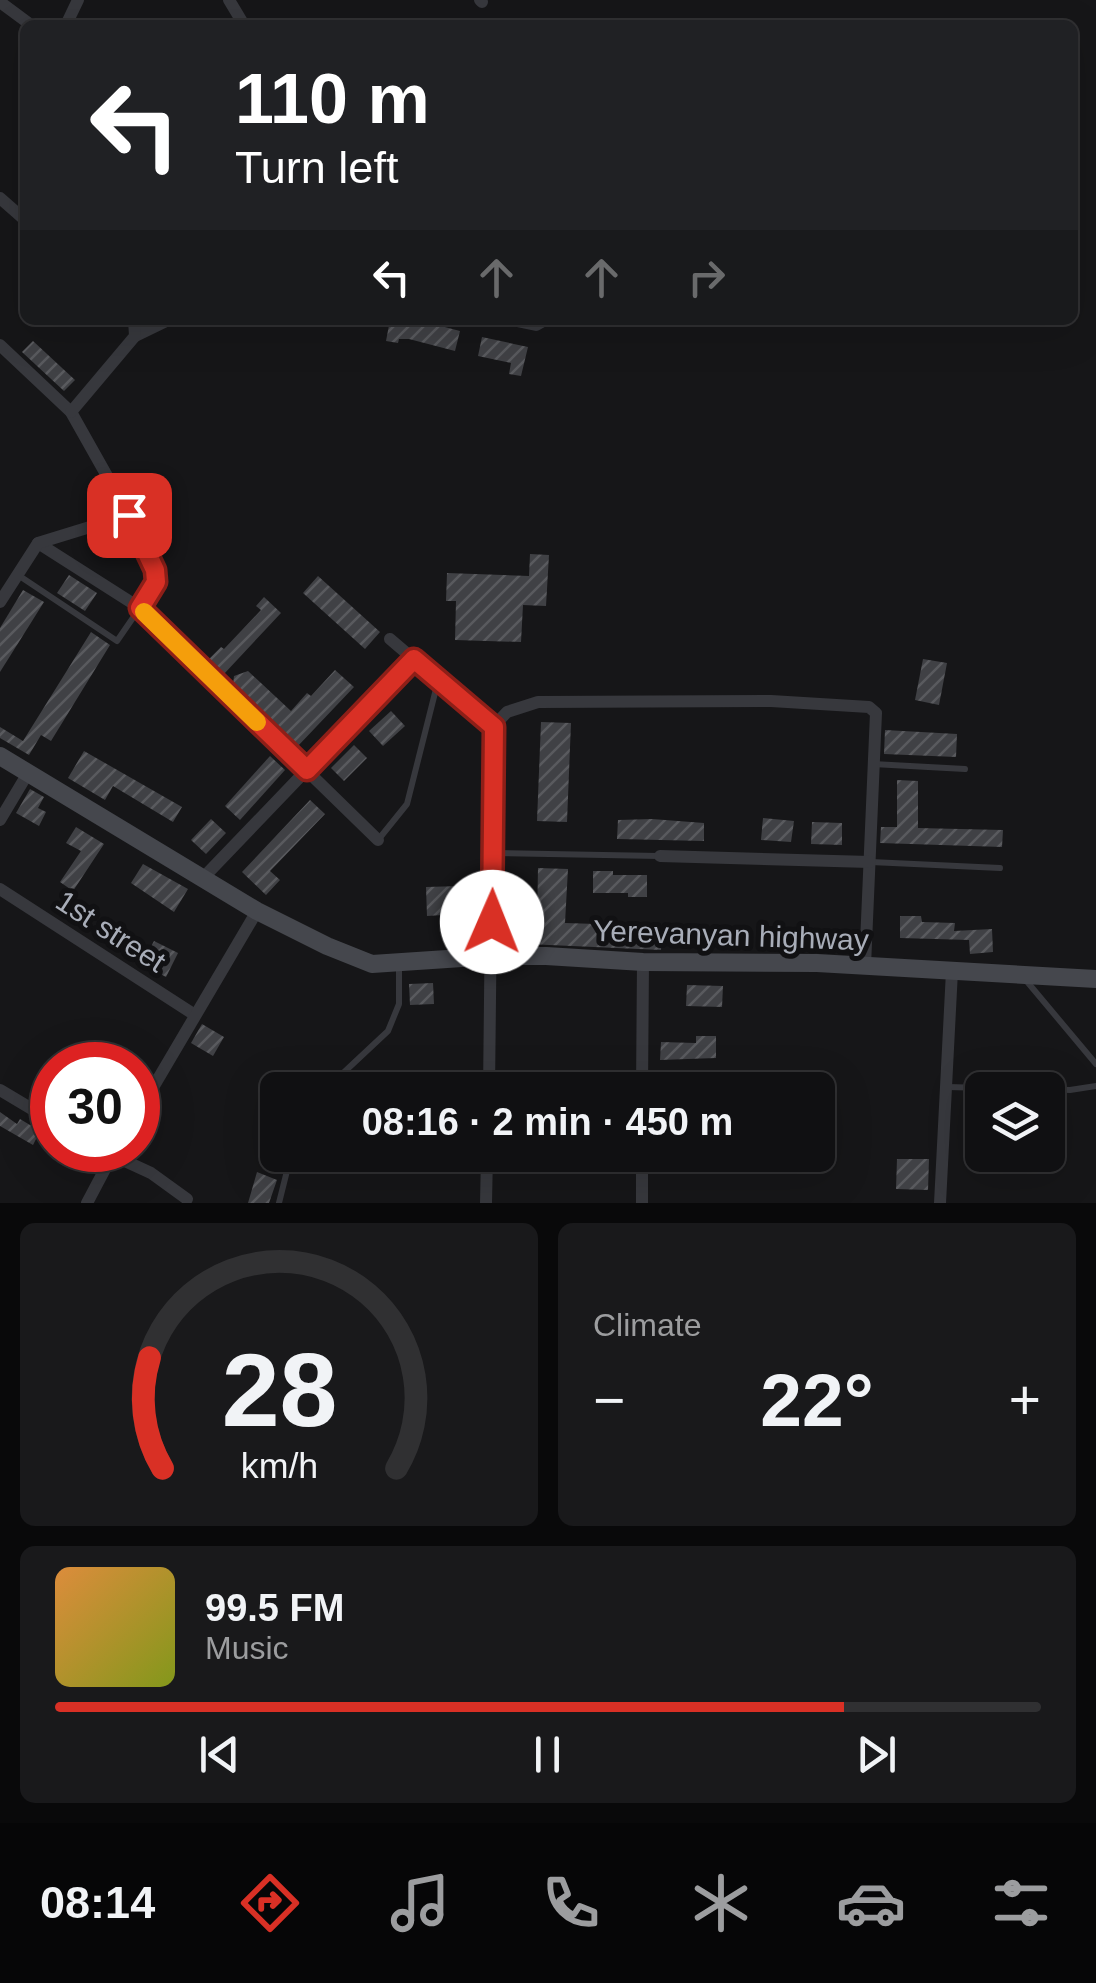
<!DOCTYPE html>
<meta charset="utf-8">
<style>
:root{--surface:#101012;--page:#19191b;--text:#f1f3f6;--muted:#9c9d9f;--line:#303032;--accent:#d93025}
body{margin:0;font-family:Arial,sans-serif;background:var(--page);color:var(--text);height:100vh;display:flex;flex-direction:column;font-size:38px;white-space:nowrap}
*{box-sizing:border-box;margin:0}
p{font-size:32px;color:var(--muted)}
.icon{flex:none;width:55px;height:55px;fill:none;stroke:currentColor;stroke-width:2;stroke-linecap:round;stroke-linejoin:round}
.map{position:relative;height:1203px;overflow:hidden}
.panel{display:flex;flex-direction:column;gap:20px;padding:20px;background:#09090a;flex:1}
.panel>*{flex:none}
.banner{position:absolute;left:20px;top:20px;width:1058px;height:305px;border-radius:15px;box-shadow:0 10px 40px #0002,0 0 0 2px var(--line);background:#202124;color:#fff;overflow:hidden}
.fabs{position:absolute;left:965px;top:1072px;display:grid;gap:20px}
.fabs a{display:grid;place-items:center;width:100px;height:100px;border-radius:15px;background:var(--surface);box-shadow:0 10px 40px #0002,0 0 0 2px var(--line);font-size:50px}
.speed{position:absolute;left:30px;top:1042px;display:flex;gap:20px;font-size:50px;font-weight:700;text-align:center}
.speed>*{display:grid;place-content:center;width:130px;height:130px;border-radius:50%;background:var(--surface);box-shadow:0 10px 40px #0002,0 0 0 2px var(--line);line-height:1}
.speed .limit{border:15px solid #d22;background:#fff;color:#111}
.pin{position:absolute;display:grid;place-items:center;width:85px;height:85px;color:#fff;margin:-42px;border-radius:20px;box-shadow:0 5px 15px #0006}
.me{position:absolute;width:110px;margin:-55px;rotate:1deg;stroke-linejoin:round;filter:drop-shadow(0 0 8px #0008)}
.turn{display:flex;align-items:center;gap:35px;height:210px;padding:0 50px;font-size:45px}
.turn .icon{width:130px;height:130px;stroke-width:2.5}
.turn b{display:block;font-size:70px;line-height:85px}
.lanes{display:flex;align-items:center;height:95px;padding:0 50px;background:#0003;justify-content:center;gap:50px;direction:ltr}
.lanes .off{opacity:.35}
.big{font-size:75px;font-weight:700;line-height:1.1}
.panel .card{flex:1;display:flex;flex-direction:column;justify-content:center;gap:15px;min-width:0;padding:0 35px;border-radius:15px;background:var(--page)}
.panel .dial{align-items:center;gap:0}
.dial svg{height:260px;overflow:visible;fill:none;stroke:var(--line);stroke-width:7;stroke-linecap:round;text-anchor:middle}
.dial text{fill:var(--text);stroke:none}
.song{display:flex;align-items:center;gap:30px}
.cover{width:120px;height:120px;border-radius:15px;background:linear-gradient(135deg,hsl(30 70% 55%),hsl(70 70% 35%))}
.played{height:10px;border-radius:5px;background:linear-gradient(90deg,var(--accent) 80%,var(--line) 80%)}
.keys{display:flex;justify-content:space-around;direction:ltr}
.heat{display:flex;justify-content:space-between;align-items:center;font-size:55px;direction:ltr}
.panel .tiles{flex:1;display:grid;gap:20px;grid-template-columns:1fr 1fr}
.card:last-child{grid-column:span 2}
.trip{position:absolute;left:260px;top:1072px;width:575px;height:100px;border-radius:15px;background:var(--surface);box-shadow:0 10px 40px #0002,0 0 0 2px var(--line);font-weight:700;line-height:100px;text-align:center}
.menu{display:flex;height:160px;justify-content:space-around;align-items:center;background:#060607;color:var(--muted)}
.menu .icon{width:70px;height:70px}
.menu .selected{color:var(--accent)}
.menu b{font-size:45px;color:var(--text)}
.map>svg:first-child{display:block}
.building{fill:url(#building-hatch)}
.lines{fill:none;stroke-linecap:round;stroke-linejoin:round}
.service{stroke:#37383d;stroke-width:6}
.minor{stroke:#37383d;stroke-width:12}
.secondary{stroke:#45474d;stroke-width:18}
.route-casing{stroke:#8d1f18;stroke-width:25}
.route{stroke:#d93025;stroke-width:18}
.slow{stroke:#f59e0b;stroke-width:18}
.labels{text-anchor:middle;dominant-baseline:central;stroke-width:10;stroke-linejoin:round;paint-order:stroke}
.street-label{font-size:30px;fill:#a8adb8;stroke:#111113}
</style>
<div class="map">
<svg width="1096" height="1203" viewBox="0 0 1096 1203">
<defs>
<pattern id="building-hatch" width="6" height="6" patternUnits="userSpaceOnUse" patternTransform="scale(2.5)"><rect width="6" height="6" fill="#404145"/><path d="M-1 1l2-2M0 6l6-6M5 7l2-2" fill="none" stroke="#595a5e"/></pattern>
</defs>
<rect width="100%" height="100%" fill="#161618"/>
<g class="building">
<polygon points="390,320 418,320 460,331 455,351 409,339 399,339 398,343 386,341"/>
<polygon points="482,337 528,347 521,376 509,374 511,363 478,356"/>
<polygon points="33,341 75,380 64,391 22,352"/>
<polygon points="530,554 549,555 546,606 523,605 521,642 455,640 456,601 446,601 447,573 529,576"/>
<polygon points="69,575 97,593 85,611 57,593"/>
<polygon points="318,576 380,632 365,649 303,593"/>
<polygon points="23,590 44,602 0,672 0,628"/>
<polygon points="264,597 281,613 223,675 208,660 221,647 224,649 261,610 256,606"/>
<polygon points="91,632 110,645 51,741 41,735 29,755 0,738 0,727 23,741"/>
<polygon points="923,659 947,663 939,705 915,700"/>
<polygon points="335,670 354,687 297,747 233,684 234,676 248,671 291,711 307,693 311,696"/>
<polygon points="391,711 405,726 383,746 369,731"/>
<polygon points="541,722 571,723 567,822 537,821"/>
<polygon points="885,730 957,734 956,757 884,754"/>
<polygon points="354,745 367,758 344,781 331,768"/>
<polygon points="84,751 182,807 173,822 113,786 105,800 68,778"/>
<polygon points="270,756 285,770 240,820 225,806"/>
<polygon points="897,780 918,781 918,828 1003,830 1002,847 880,843 881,827 897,827"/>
<polygon points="30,789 44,797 38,808 46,812 39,826 16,813"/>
<polygon points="310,800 325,814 270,871 280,880 266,895 242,872"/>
<polygon points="763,818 794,821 791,842 761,840"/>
<polygon points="211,819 226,833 206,854 191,840"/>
<polygon points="652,819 704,823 704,841 617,839 618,820"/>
<polygon points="812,822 842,823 842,845 811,844"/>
<polygon points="76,827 104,844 73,891 60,882 81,851 66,843"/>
<polygon points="143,864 188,889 174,912 131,883"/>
<polygon points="538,868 568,869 565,923 662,926 661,950 527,944 527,922 537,922"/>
<polygon points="593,871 613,871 613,875 647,875 647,897 628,897 628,893 593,893"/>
<polygon points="460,886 460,914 427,916 426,887"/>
<polygon points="900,916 921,916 922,922 955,923 954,931 992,929 993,952 970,954 969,940 900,938"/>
<polygon points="154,941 178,953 166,977 142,964"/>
<polygon points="433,983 434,1004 410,1005 409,984"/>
<polygon points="687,985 723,986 722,1007 686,1006"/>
<polygon points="202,1024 224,1037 213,1056 191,1043"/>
<polygon points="696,1036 716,1036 716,1058 660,1060 661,1042 696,1043"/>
<polygon points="0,1112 17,1124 20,1119 40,1131 33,1145 0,1126"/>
<polygon points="897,1159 929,1159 928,1190 896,1189"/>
<polygon points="257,1172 277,1180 269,1203 248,1203"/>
</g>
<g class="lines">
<g class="service">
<polyline points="18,575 117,641 139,609"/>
<polyline points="873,764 965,769"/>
<polyline points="378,840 407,804 438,681"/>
<polyline points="493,853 659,856"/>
<polyline points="871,862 1000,868"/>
<polyline points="1024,978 1096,1064"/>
<polyline points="644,1077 794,1080"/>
<polyline points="947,1087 1070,1090 1096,1086"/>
<polyline points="325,1090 388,1031 399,1004 399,963"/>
<polyline points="279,1203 291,1155"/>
</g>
<g class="minor">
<polyline points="229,0 244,25"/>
<polyline points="480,0 482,2"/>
<polyline points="0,2 31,25"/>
<polyline points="66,25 78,0"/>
<polyline points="0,198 25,220"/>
<polyline points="512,320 536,325 545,320"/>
<polyline points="135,336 168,320"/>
<polyline points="0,345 71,412 129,515 155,570 156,582 140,608"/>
<polyline points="71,412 135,336 134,320"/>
<polyline points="38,543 140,608 378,840"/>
<polyline points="0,602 38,543 129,515"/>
<polyline points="390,639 493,727 489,1090"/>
<polyline points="493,727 507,712 538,702 771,701 869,707 876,713 865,966"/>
<polyline points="0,820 28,773"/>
<polyline points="660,856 870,862"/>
<polyline points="203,878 413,659"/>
<polyline points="0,889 195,1015"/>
<polyline points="0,1090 52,1121"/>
<polyline points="642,1090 643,962"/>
<polyline points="138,1113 257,911"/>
<polyline points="101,1150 151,1173 187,1199"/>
<polyline points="87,1203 114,1152"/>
<polyline points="486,1203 487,1155"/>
<polyline points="642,1203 642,1155"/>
<polyline points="940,1203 952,971"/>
</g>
<polyline class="secondary" points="0,756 257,911 327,946 372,964 492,956 546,956 643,962 817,963 1096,979"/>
</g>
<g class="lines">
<defs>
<polyline id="route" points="129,515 155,570 156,582 140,608 307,770 414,659 494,727 492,922"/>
</defs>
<use href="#route" class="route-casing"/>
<use href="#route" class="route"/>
<polyline class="slow" points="144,612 257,722"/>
</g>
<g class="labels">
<g class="street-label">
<text transform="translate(111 931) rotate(33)">1st street</text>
<text transform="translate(731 935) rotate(2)">Yerevanyan highway</text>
</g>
</g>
</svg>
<div class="fabs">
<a><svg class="icon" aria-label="layers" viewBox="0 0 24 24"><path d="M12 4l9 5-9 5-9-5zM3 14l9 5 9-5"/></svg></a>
</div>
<div class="speed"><div class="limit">30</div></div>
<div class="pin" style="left:129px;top:515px;background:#d93025"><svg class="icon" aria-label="arrive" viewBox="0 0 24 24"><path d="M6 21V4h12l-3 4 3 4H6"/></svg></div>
<svg class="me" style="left:492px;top:922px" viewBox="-20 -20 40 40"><circle r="19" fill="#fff"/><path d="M0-13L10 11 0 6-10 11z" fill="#d93025"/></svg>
<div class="trip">08:16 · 2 min · 450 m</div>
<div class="banner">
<div class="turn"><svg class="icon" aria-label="left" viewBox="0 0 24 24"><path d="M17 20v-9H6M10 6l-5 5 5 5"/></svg><div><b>110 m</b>Turn left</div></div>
<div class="lanes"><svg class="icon" aria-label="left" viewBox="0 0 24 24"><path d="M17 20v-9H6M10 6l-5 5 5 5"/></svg><svg class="icon off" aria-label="ahead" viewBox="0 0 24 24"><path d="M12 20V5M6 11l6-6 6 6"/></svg><svg class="icon off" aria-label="ahead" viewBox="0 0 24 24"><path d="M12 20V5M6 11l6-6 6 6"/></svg><svg class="icon off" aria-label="right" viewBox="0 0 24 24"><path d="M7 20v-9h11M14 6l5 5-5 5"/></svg></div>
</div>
</div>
<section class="panel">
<div class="tiles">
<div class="card dial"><svg viewBox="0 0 100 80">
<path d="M14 69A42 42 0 1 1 86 69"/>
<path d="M14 69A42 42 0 0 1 10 35" stroke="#d93025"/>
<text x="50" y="56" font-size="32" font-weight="700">28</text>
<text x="50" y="72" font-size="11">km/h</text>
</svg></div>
<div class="card"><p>Climate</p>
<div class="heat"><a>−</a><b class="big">22°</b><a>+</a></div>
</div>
<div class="card">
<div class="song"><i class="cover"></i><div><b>99.5 FM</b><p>Music</p></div></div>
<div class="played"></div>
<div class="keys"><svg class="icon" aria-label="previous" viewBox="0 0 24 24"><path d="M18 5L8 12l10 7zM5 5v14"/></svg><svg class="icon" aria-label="pause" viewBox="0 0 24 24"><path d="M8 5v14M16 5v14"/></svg><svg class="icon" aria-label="next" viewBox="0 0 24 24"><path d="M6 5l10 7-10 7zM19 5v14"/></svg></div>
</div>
</div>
</section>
<nav class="menu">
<b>08:14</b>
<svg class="icon selected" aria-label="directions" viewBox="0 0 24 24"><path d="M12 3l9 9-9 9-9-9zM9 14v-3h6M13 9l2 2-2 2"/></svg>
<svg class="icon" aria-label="music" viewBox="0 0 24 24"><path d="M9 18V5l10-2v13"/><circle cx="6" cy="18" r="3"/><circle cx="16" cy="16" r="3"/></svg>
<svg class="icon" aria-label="phone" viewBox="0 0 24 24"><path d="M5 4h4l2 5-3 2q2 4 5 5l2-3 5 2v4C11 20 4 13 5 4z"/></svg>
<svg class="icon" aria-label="climate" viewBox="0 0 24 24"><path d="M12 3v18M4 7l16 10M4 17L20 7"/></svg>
<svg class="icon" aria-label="car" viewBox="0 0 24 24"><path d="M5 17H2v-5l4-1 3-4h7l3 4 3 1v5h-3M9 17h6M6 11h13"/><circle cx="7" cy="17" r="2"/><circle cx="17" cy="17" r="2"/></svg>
<svg class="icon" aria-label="filters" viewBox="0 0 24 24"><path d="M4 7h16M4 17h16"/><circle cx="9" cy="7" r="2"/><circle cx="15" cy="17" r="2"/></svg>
</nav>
